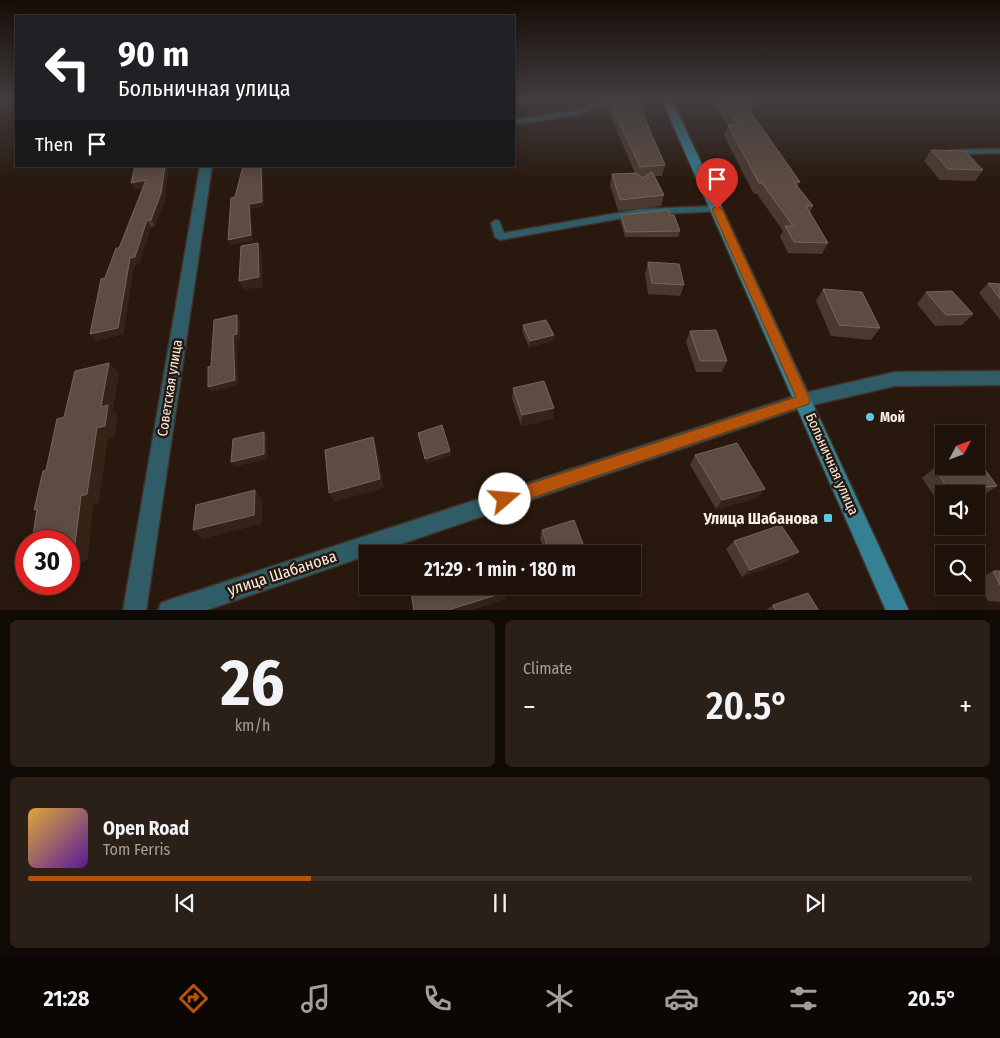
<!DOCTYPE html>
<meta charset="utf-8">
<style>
:root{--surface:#1e120a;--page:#2b2018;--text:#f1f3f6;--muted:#a19e9c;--line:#3c322b;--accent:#b45309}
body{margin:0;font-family:"Fira Sans Condensed",sans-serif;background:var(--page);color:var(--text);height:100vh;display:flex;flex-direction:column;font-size:19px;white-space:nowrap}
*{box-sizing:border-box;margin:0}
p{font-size:16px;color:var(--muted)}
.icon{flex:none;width:28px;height:28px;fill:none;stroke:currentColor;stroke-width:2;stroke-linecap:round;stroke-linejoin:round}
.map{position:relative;height:610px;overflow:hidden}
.details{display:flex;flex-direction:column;gap:10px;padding:10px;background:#100a06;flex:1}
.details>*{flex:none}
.guide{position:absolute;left:15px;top:15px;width:500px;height:152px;border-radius:0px;box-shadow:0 2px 12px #0003,0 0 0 1px var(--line);background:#202124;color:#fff;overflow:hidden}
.needle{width:32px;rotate:49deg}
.fabs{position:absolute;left:935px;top:425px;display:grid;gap:10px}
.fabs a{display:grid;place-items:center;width:50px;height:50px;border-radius:0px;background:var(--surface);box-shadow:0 2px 12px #0003,0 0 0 1px var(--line);font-size:25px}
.speed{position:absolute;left:15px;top:530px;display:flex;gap:10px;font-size:25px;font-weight:700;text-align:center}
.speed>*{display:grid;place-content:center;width:65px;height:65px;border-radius:50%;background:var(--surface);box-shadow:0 2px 12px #0003,0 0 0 1px var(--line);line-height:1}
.speed .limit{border:8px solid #d22;background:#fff;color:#111}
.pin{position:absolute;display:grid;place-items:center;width:42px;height:42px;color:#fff;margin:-51px -21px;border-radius:50% 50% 50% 0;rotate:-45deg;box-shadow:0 0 5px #0007}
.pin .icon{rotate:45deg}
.me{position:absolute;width:55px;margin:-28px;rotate:72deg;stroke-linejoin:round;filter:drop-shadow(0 0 4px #0008)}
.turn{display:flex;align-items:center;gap:18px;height:105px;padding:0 20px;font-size:22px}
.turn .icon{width:65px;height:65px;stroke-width:2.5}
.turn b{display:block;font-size:35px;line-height:42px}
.then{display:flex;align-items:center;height:48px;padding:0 20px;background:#0003;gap:10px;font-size:19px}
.big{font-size:38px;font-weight:600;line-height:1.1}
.details .widget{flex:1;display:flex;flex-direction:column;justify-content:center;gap:8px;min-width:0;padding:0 18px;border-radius:8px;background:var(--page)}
.details .dial{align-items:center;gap:0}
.dial b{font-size:65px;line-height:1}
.song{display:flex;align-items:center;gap:15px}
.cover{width:60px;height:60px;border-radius:8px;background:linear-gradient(135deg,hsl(40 70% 55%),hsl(270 70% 35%))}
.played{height:5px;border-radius:2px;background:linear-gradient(90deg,var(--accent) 30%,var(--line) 30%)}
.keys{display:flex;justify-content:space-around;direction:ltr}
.heat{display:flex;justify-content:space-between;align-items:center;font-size:28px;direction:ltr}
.details .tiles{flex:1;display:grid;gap:10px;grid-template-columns:1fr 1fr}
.widget:last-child{grid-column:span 2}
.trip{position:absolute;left:359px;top:545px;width:282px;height:50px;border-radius:0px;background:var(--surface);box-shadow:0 2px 12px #0003,0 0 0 1px var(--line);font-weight:600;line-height:50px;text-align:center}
.dock{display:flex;height:80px;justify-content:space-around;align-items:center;background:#0c0704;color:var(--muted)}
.dock .icon{width:35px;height:35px}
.dock .selected{color:var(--accent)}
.dock b{font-size:22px;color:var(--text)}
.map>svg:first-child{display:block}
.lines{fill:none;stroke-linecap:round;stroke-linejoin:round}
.lane-casing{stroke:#413227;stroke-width:3}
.street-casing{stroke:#413227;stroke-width:3}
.secondary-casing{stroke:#413227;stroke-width:3}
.lane{fill:#305c68;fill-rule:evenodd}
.street{fill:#305c68;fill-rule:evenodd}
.secondary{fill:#348094;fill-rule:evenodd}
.wall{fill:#4a392e}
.shaded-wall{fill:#352318}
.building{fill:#5d4c41;stroke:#75655b}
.route{fill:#b45309;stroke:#753606}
.poi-dot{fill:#5ac8e6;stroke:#28180d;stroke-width:2}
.labels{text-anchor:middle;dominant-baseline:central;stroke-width:5;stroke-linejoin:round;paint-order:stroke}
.street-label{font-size:14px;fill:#f8ede5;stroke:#28180d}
.poi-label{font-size:14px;font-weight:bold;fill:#f8ede5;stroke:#28180d;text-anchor:start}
.near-poi-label{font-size:16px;font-weight:bold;fill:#f8ede5;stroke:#28180d;text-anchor:end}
.near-street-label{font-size:16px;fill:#f8ede5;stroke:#28180d}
</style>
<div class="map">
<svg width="1000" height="611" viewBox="0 0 1000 611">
<rect width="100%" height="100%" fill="#28180d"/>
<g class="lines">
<defs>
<g id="lane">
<polygon points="606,100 632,100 628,102 607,104 576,115 514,124 514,120 575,111"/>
<polygon points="1000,149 1000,153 950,154 946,152 950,150"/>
<polygon points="717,206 722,209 720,211 640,215 500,240 495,237 491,223 496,220 499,221 504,233 640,209"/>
</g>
<g id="street">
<polygon points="200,166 212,166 146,611 123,611"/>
<polygon points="1000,371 1000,385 895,386 804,407 204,611 158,611 161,603 169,600 804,393 895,372"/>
</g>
<polygon id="secondary" points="662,100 672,100 909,611 886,611"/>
</defs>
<use href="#lane" class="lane-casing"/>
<use href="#street" class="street-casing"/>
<use href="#secondary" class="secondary-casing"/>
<use href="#lane" class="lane"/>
<use href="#street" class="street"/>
<use href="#secondary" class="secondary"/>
</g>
<g class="wall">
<polygon points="607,100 638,100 645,110 644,115 665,165 662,176 655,176 664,195 661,206 618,211 610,185 612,174 635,173 606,106"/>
<polygon points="711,100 749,100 754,105 751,113 800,182 797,187 813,206 810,212 828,243 822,254 788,253 780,237 783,231 757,194 754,194 724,136 728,125"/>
<polygon points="931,150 983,170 975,181 940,180 924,161"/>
<polygon points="135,166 165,199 155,226 151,227 139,264 134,265 123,334 96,341 105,278 119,248 143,188 135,189"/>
<polygon points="621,215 680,231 678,237 625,237 620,220"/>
<polygon points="648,262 684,285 680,296 648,294 645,274"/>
<polygon points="988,283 1000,284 1000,320 979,293"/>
<polygon points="823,289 880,328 871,340 831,336 816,301"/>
<polygon points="926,292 973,314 962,325 935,326 917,304"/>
<polygon points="523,325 554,335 553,341 529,347 522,331"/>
<polygon points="690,331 727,361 722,372 696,372 686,342"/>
<polygon points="513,388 553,419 521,426 512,398"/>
<polygon points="695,455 758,498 716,509 690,465"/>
<polygon points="934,468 997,486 982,496 976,496 976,494 944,494 944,499 936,499 922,478"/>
<polygon points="542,530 585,549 583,554 546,554 540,539"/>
<polygon points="734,541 799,552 790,560 742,577 726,549"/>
<polygon points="993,571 1000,571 1000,602 988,601 977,579"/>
<polygon points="773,605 819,611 765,611"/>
</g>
<g class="shaded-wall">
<polygon points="165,166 169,166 165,199 155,226 151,220"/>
<polygon points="261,166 263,166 264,207 251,209 253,241 231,245 228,240 249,204"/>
<polygon points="146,180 150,187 135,189 131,183"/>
<polygon points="147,220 151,227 139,264 134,265 123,334 96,341 90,334 130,258"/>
<polygon points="258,243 262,253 263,287 244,290 239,281"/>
<polygon points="237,315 240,320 240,340 237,341 238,385 211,392 208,387 233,335"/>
<polygon points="554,335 553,341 529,347 530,341"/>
<polygon points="109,363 119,374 113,410 118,416 115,436 108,438 99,503 93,505 88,560 69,567 69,554 81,496 101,407"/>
<polygon points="554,408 553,419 521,426 522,415"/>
<polygon points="264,432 267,437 267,459 235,467 231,462"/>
<polygon points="373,437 377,447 384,488 334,502 329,493"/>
<polygon points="450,451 451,456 426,464 425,459"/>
<polygon points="765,489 758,498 716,509 722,500"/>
<polygon points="255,490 262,499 262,524 203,539 193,530"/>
<polygon points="585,549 583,554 569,554"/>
<polygon points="799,552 790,560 742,577 750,570"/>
<polygon points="506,592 506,599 469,611 445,611"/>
</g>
<g class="building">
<polygon points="609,100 638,100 645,110 641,110 665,165 640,167"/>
<polygon points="721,100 749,100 754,105 746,105 800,182 794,182 813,206 806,206 828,243 794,242 785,226 793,226 762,183 759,183 728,125 738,125"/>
<polygon points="931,150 965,151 983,170 948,169"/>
<polygon points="135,166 165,166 161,193 151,220 147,220 135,257 130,258 118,328 90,334 101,279 105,278 116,248 119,248 146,180 131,183"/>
<polygon points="243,166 261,166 262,202 249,204 251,235 228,240 231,198 235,197"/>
<polygon points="652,172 664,195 620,200 612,174 637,173 642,178"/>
<polygon points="668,210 670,215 674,215 680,231 626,232 621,215"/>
<polygon points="258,243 259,277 239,281 241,246"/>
<polygon points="648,262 679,264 684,285 652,283"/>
<polygon points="988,283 1000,284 1000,299"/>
<polygon points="823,289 862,292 880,328 839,325"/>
<polygon points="952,291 973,314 946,315 926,292"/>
<polygon points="237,315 237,334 233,335 235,380 208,387 208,367 211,366 214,320"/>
<polygon points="546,320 554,335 530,341 523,325"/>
<polygon points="716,330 727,361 700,361 690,331"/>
<polygon points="109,363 101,407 108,405 105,426 97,428 87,494 81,496 74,552 69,554 69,541 32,541 37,509 34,510 43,471 46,470 57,419 64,417 75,371"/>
<polygon points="544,381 554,408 522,415 513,388"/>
<polygon points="442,425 450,451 425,459 418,433"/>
<polygon points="264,432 264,454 231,462 233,439"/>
<polygon points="373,437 380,479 329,493 325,450"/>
<polygon points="737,443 765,489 722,500 695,455"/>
<polygon points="981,464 997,486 949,490 934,468 957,466 976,466 976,465"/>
<polygon points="255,490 254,515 193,530 196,505"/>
<polygon points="574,520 585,549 569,554 550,554 542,530"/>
<polygon points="781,525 799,552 750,570 734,541"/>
<polygon points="993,571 1000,571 1000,585"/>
<polygon points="410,586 504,586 506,592 445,611 414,611"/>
<polygon points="808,593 819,611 776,611 773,605"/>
</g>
<linearGradient id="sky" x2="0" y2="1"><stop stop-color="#160d07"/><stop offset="0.54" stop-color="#423d40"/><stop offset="1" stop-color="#423d40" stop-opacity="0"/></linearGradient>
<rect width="1000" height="185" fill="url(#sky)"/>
<polygon class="route" points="717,206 722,209 810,400 809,404 505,507 500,504 498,499 500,494 505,492 796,397 712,209"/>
<g class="poi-dot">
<circle cx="870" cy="417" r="5"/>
<rect x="823" y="513" width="10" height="10" rx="2.5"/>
</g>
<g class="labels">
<g class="street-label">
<text transform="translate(170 388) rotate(-81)">Советская улица</text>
<text transform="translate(832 464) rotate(66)">Больничная улица</text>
</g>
<g class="poi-label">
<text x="880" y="417">Мой</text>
</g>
<g class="near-poi-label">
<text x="818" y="518">Улица Шабанова</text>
</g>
<g class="near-street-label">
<text transform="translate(282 573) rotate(-18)">улица Шабанова</text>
</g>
</g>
</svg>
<div class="fabs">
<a><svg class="needle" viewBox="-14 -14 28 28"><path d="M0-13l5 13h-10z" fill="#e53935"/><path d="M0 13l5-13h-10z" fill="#a19e9c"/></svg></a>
<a><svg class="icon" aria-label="sound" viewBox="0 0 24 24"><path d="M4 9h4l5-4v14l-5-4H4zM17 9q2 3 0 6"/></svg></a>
<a><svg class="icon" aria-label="search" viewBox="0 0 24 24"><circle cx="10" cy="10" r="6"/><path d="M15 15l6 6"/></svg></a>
</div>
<div class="speed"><div class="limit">30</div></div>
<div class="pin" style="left:717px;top:209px;background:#d93025"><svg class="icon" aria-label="arrive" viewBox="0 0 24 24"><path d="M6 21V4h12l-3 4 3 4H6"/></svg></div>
<svg class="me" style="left:505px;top:499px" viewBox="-20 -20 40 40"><circle r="19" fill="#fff"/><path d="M0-13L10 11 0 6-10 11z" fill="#b45309"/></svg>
<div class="trip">21:29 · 1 min · 180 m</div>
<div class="guide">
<div class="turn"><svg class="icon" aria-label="left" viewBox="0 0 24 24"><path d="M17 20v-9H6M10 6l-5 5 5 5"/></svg><div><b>90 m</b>Больничная улица</div></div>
<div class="then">Then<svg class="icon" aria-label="arrive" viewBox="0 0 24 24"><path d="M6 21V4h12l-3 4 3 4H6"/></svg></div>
</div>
</div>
<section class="details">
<div class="tiles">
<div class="widget dial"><b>26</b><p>km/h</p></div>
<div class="widget"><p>Climate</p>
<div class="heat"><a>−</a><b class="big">20.5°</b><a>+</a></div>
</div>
<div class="widget">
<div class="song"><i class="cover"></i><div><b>Open Road</b><p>Tom Ferris</p></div></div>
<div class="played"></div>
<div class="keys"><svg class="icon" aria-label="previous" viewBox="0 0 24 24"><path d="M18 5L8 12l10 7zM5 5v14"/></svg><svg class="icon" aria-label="pause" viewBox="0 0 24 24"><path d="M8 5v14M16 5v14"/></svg><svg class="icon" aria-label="next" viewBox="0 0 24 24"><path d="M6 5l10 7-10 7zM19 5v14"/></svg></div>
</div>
</div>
</section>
<nav class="dock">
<b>21:28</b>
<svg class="icon selected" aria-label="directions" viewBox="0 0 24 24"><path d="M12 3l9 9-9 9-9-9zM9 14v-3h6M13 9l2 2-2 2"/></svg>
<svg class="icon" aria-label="music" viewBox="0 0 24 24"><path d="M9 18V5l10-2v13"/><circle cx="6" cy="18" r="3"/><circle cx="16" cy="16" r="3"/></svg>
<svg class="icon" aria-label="phone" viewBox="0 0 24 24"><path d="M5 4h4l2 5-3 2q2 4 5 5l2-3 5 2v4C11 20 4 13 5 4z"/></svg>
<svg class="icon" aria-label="climate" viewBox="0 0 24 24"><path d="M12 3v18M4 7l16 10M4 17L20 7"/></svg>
<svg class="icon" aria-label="car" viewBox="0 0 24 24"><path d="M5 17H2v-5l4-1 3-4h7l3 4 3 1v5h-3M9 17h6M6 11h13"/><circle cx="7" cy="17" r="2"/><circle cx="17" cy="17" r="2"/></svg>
<svg class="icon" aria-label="filters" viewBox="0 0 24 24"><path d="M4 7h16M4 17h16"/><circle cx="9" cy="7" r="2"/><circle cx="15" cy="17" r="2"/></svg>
<b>20.5°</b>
</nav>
